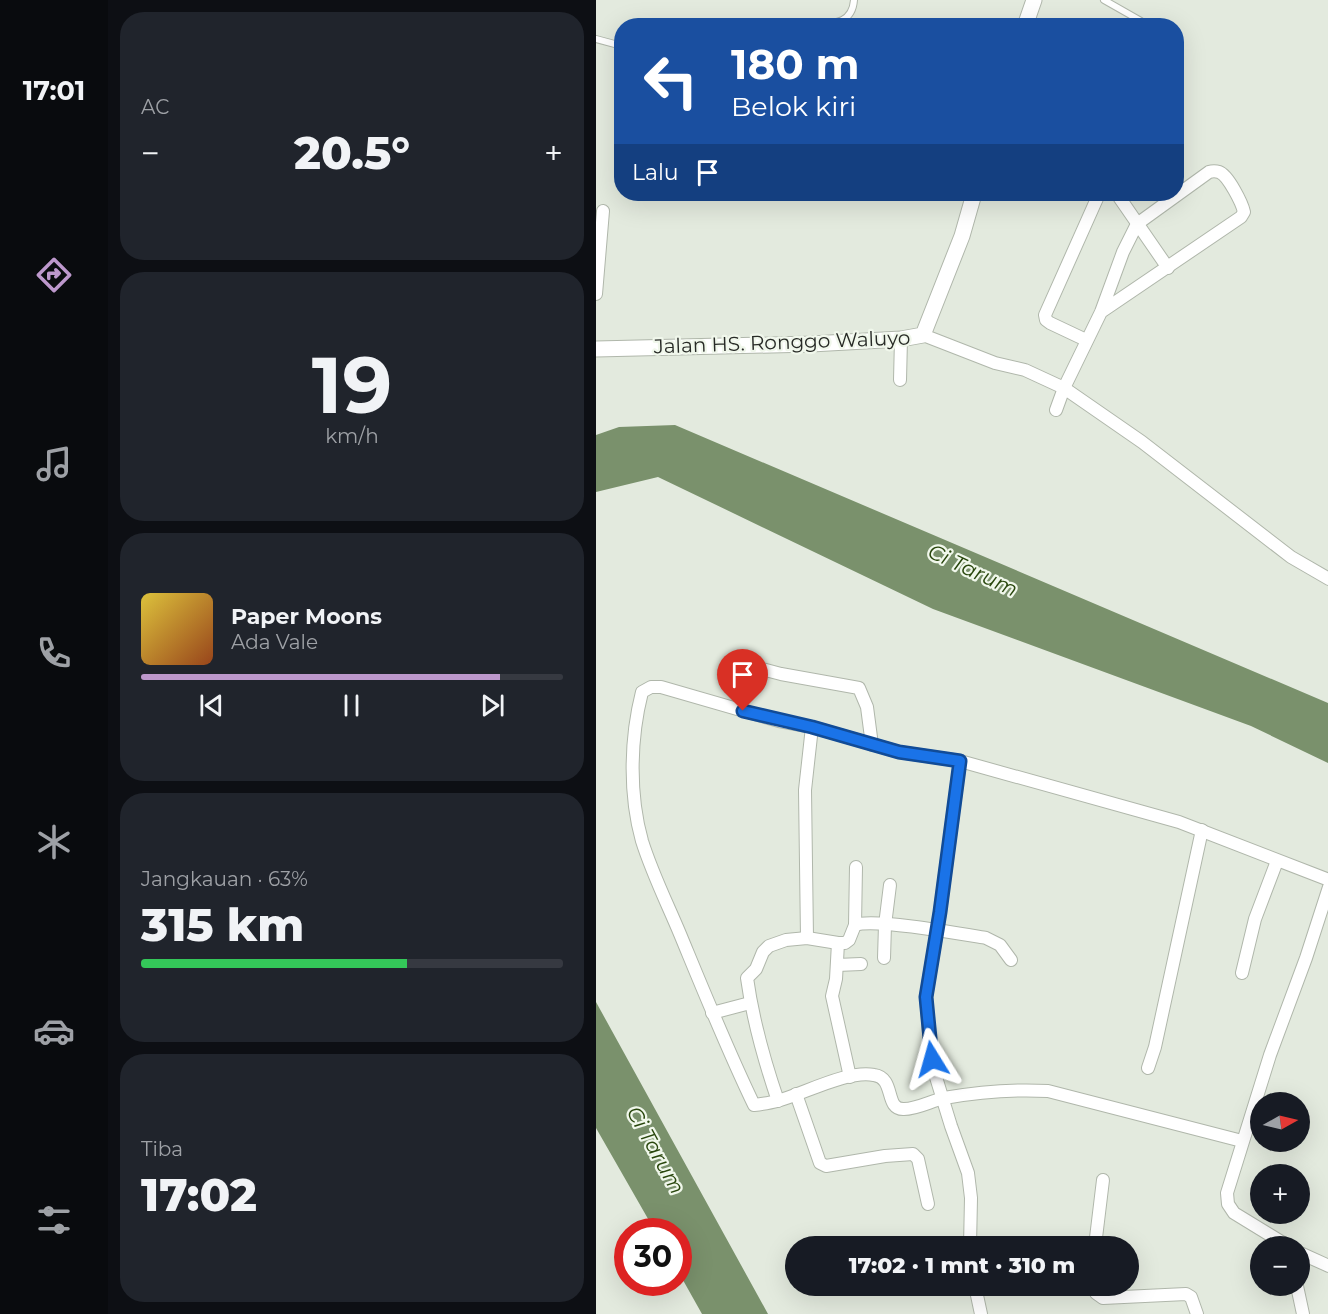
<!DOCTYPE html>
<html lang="id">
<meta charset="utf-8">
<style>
:root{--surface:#171b24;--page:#20242c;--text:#f1f3f6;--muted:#9ea1a6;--line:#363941;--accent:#bd98cc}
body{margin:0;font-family:Montserrat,sans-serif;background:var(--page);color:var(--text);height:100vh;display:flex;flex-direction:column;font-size:22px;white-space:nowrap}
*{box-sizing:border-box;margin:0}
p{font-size:20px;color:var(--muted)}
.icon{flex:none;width:33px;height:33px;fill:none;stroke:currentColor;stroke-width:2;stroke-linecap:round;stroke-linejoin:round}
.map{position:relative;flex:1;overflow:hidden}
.side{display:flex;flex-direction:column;gap:12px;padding:12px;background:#0d0f14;width:488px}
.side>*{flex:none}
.top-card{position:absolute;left:18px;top:18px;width:570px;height:183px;border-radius:24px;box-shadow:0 6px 24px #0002;background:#1a4fa0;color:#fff;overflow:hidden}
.needle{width:39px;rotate:82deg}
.tools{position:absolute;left:654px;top:1092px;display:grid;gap:12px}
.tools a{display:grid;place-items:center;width:60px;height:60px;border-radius:50%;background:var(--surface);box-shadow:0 6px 24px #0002;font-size:30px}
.speed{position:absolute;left:18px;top:1218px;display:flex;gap:12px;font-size:30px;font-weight:700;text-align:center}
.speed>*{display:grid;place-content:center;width:78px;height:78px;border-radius:50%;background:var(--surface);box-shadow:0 6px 24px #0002;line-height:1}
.speed .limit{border:9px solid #d22;background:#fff;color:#111}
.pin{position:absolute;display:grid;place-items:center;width:51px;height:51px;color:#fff;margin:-62px -26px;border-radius:50% 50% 50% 0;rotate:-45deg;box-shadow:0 0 6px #0007}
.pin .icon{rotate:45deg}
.me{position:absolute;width:66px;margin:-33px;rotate:352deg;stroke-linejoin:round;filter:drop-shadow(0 0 4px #0008)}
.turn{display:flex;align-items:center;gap:21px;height:126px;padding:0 18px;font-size:27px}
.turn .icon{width:78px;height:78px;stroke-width:2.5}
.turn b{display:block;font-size:42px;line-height:51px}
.then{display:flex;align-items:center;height:57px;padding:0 18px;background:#0003;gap:12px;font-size:22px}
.big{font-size:45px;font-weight:800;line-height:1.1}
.side .widget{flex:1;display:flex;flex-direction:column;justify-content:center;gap:9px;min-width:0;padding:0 21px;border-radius:24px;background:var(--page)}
.side .dial{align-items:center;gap:0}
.dial b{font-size:78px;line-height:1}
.song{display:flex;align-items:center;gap:18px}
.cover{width:72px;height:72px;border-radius:9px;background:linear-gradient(135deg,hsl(50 70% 55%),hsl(20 70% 35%))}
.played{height:6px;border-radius:3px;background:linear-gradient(90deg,var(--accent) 85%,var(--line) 85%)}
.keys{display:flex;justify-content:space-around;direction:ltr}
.heat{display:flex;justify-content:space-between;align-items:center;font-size:33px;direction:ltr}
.charge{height:9px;border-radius:4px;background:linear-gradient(90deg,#34c759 63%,var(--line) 0)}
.trip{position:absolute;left:189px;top:1236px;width:354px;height:60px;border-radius:30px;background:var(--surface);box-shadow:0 6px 24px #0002;font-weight:800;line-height:60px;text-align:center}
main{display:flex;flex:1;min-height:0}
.dock{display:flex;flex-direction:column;width:108px;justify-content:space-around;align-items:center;background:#090b0e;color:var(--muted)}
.dock .icon{width:42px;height:42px}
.dock .current{color:var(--accent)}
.dock b{font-size:27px;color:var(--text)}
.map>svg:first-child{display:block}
.water{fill:#7a916c}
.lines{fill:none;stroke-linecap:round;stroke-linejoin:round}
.service-casing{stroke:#b0b7ab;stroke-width:8}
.minor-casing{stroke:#b0b7ab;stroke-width:14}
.tertiary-casing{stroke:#b0b7ab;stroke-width:17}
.service{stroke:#fff;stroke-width:6}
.minor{stroke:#fff;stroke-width:12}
.tertiary{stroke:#fff;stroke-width:15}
.route-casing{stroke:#114b97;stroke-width:15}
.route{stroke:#1a73e8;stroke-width:10}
.labels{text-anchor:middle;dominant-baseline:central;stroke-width:4.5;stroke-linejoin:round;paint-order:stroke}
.street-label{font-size:20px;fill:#272a26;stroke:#f0f7eb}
.water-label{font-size:21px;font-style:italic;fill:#28460c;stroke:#f0f7eb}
</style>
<main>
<nav class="dock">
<b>17:01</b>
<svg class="icon current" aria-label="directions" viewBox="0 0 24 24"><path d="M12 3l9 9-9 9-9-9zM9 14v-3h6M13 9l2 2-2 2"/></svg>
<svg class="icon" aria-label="music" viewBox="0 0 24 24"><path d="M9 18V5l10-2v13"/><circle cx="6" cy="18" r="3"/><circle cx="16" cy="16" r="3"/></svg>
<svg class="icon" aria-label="phone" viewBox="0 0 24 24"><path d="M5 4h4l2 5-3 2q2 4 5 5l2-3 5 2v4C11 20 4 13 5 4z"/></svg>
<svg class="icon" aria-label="climate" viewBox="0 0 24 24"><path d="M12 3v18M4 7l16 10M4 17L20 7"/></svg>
<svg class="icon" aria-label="car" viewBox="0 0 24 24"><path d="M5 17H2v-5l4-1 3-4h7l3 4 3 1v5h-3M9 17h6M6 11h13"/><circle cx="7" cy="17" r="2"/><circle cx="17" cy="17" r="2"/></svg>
<svg class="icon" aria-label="filters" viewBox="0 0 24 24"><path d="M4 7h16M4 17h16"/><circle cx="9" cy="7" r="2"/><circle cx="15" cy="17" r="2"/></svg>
</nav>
<section class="side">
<div class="widget"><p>AC</p>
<div class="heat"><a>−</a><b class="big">20.5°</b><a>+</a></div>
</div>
<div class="widget dial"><b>19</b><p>km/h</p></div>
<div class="widget">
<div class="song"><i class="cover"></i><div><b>Paper Moons</b><p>Ada Vale</p></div></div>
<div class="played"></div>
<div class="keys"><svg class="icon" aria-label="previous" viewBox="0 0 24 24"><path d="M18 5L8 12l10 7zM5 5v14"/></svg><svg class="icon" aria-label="pause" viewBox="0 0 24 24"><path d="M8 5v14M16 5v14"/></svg><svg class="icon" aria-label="next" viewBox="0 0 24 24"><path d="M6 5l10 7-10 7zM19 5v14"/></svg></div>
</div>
<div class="widget"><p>Jangkauan · 63%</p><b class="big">315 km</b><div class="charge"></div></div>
<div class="widget"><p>Tiba</p><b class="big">17:02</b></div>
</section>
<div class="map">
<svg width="733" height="1314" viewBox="0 0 733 1314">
<rect width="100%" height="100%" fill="#e3eade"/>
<g class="water">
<polygon points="79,425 732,703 732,763 655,726 337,609 62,477 0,492 0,435 23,427"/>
<polygon points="0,1002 172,1314 106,1314 83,1273 82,1232 59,1231 0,1128"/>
</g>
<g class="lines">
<defs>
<g id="service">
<polyline points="508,0 545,21"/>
<path d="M210,26C232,23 256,27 258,0"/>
<polyline points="0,39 26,46"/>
</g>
<g id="minor">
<polyline points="521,194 572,268"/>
<polyline points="0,294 7,211"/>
<polyline points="327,335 399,363 429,370 468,388 546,442 695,557 733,579"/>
<polyline points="490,340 454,323 450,320 449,315 503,194"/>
<polyline points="304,380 305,339"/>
<path d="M460,410L468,388L505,312L527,252L541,224L613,172C616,171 620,171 623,172C632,175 646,203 648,212L645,217L505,312"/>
<polyline points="143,663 185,674 263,688 271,707 276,745"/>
<polyline points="364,761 344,912 330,997 334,1044 339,1074 355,1126 372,1173 375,1198 374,1246"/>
<path d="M259,925C278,918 366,934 390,938L404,945L415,960"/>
<polyline points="211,938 209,790 216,727"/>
<polyline points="242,943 240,979 236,996 254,1077"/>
<polyline points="288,958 289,925 294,885"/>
<polyline points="241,965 265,964"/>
<polyline points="646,973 659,919 681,861"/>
<polyline points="116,1013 154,1003"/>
<polyline points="552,1068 559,1047 606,830"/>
<polyline points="200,1094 224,1163 230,1166 289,1156 317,1154 322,1159 332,1204"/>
<path d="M182,1101C168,1060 157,1021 151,978L160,969L167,952L173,946L190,940L211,938L242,943H249L253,940L259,925L260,867"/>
<path d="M646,1141L452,1091C417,1089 382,1092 348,1098C335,1101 321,1109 308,1109C288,1110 300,1078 278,1075C250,1070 208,1094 181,1101C174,1103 166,1104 158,1105C131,1049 108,992 84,934C71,903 56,873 46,841C33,795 34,739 46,692L55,687H65L183,721L216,727L303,752L364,761L583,822L733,880"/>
<polyline points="499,1246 507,1180"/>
<polyline points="692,1246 638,1213 632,1204 631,1193 674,1055 710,958 733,887"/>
<polyline points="704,1253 733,1266"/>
<polyline points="379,1286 385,1314"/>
<polyline points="498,1286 500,1293 507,1298 590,1294 595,1297 601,1314"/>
<polyline points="701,1286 707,1314"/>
</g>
<g id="tertiary">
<polyline points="429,26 438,0"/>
<polyline points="0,349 215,344 305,339 327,335 366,236 378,194"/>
</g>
</defs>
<use href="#service" class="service-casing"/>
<use href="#minor" class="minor-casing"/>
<use href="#tertiary" class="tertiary-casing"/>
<use href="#service" class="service"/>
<use href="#minor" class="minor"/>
<use href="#tertiary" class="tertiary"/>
</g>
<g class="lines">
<defs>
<polyline id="route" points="147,711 216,727 303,752 364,761 344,912 330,997 336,1059"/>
</defs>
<use href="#route" class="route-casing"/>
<use href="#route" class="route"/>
</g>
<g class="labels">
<g class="street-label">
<text transform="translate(186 342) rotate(-2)">Jalan HS. Ronggo Waluyo</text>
</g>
<g class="water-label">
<text transform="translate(377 570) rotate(25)">Ci Tarum</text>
<text transform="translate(60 1150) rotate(61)">Ci Tarum</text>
</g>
</g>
</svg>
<div class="tools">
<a><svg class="needle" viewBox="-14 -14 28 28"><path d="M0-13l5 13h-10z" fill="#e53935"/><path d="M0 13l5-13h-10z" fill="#9ea1a6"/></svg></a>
<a>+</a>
<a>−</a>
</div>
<div class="speed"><div class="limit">30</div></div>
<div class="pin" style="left:147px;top:711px;background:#d93025"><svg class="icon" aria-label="arrive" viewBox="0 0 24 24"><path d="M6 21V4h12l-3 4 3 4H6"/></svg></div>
<svg class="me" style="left:336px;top:1059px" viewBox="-20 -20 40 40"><path d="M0-17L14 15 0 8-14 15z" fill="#1a73e8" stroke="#fff" stroke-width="4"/></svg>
<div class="trip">17:02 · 1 mnt · 310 m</div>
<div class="top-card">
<div class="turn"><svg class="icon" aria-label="left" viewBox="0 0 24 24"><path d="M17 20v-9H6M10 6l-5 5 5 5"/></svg><div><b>180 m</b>Belok kiri</div></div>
<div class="then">Lalu<svg class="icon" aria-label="arrive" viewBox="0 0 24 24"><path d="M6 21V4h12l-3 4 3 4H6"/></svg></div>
</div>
</div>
</main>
